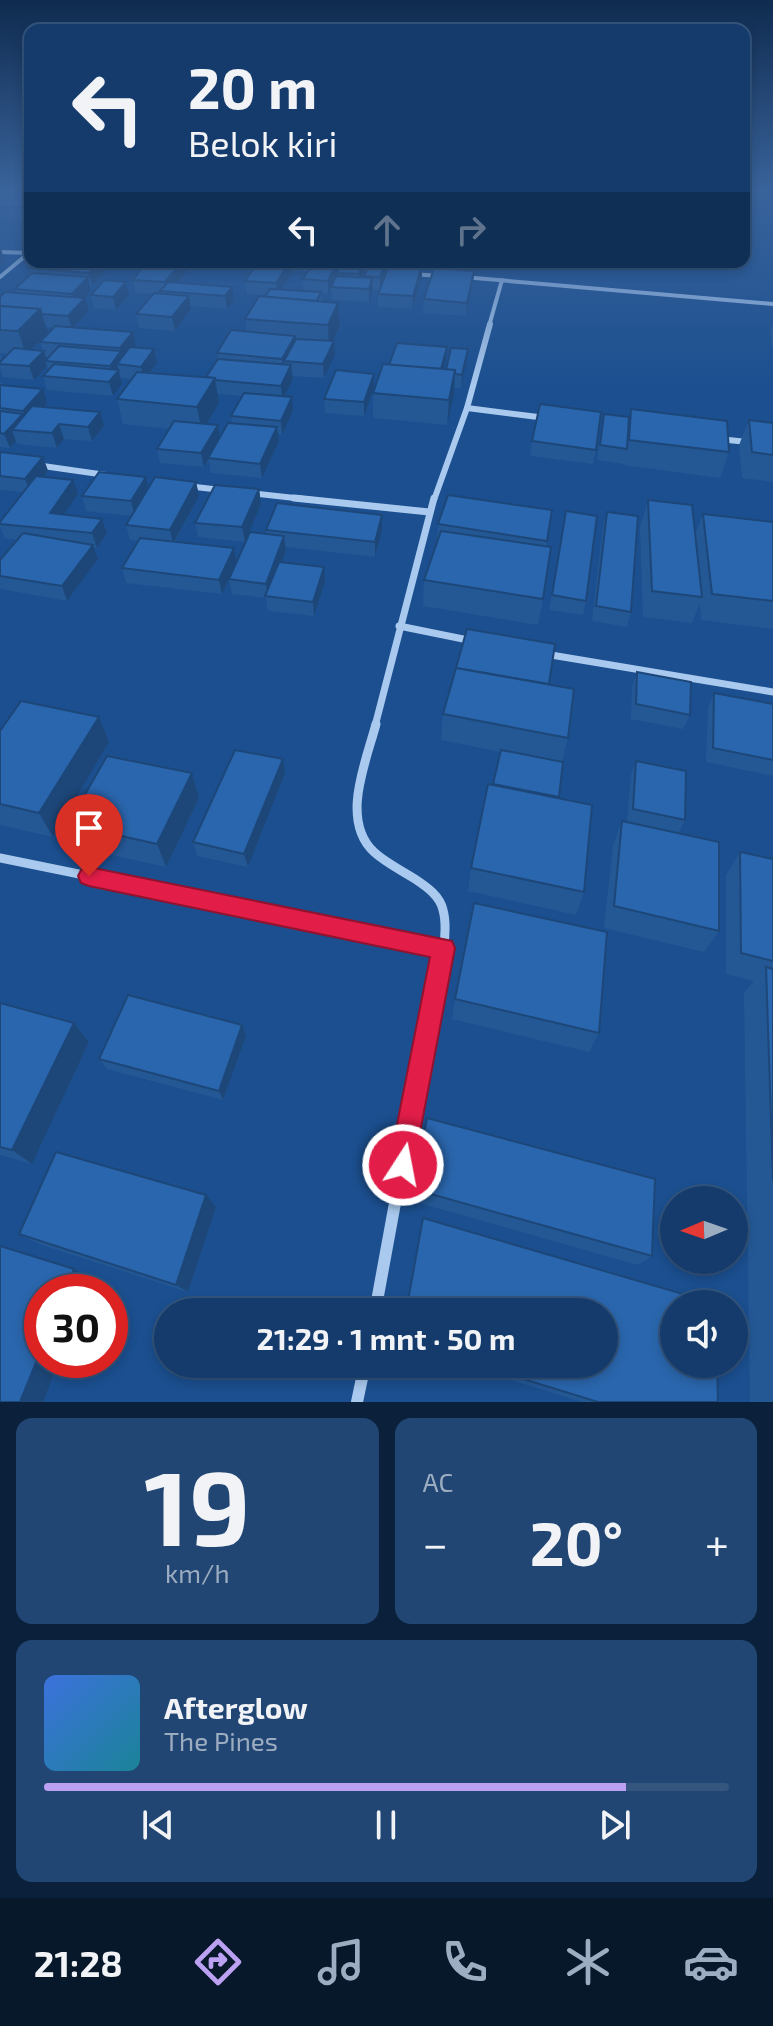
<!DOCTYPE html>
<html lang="id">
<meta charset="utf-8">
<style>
:root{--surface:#143b6b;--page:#214673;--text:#f1f3f6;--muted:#9dadc1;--line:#33557e;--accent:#bca0f2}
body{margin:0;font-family:"Exo 2",sans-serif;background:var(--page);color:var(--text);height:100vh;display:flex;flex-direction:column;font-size:30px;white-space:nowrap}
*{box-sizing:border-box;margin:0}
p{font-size:26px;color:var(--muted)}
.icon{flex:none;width:44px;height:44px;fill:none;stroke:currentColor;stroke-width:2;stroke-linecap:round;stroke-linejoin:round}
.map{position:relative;height:1402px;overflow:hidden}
.sheet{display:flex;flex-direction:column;gap:16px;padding:16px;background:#0b203b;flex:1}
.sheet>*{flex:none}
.top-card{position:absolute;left:24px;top:24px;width:726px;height:244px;border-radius:16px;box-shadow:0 4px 12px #0003,0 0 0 2px var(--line);background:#143b6b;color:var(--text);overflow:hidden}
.needle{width:52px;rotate:268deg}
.controls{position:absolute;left:660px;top:1186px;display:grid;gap:16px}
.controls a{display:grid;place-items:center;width:88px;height:88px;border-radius:50%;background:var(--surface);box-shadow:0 4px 12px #0003,0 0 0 2px var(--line);font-size:40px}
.speed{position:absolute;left:24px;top:1274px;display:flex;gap:16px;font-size:40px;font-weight:700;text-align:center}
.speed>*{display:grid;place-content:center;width:104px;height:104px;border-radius:50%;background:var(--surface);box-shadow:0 4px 12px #0003,0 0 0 2px var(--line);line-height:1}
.speed .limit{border:12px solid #d22;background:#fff;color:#111}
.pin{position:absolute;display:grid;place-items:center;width:68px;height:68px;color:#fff;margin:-82px -34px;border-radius:50% 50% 50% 0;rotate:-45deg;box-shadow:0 0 8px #0007}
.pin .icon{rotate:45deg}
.me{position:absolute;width:88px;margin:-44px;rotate:11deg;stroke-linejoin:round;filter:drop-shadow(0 0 6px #0008)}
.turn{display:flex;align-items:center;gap:28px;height:168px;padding:0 32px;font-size:36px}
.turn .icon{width:104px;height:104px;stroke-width:2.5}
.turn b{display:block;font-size:56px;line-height:68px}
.lanes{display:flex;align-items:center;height:76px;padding:0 32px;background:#0003;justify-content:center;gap:40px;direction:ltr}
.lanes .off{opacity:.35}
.big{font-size:60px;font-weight:700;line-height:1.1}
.sheet .card{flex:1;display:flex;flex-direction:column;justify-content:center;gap:12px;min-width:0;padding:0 28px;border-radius:16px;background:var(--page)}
.sheet .dial{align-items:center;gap:0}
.dial b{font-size:104px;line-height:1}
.song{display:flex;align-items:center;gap:24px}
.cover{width:96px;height:96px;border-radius:12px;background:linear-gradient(135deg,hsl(220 70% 55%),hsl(190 70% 35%))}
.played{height:8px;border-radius:4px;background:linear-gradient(90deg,var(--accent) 85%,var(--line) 85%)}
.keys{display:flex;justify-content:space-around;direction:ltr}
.heat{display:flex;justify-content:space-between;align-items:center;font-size:44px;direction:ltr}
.sheet .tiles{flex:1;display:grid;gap:16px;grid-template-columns:1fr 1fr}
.card:last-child{grid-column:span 2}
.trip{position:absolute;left:154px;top:1298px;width:464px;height:80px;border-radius:40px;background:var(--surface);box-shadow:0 4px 12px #0003,0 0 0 2px var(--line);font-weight:700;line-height:80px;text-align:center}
.dock{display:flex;height:128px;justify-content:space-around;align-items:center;background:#08182b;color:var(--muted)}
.dock .icon{width:56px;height:56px}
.dock .on{color:var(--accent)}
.dock b{font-size:36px;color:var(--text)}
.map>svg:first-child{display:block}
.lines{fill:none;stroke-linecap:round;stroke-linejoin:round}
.minor-far4{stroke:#a9c9ee;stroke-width:4}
.minor-far3{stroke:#a9c9ee;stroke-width:6}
.minor-far2{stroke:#a9c9ee;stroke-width:7}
.minor-far1{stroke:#a9c9ee;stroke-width:9}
.minor{stroke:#a9c9ee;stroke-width:12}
.wall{fill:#245895;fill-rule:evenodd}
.shaded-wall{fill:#1d4779}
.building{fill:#2a66ad;stroke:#1d4779;stroke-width:2}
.route{fill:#e11d48;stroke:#92132f;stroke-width:2}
</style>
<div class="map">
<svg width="773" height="1402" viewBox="0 0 773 1402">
<rect width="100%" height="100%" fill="#1b4f8f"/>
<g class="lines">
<g class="minor-far4">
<polyline points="0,252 29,253"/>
<polyline points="190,262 266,266"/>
<polyline points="283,267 318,269"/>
<polyline points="411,274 441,276"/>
<polyline points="0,277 30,252"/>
<polyline points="463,277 773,304"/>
<polyline points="489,326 502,280"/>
</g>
<g class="minor-far3">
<polyline points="467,408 546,418"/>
<polyline points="718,439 748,442"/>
<polyline points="36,465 106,475"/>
<polyline points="187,486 221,490"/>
<polyline points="250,493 313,500"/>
<polyline points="434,500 467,408 490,324"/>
</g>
<g class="minor-far2">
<polyline points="294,498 429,512"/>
<polyline points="399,626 473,641"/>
<polyline points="545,654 773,692"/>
<polyline points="375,726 434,498"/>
</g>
<g class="minor-far1">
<path d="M376,724C366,762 340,820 374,852C386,863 401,870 415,879C427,887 440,896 443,910C451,939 434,990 429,1020"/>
<polyline points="0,858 443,948"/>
</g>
<g class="minor">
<polyline points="375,1312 429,1018"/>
<polyline points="357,1402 365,1364"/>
</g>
</g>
<g class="wall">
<polygon points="0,192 30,192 30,211 23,219 0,218"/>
<polygon points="146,262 185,262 187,272 178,283 232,287 234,300 227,309 191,306 191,309 175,331 139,328 136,314 153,294 136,293 133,280"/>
<path d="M258,262H293V271L282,290L304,291L303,279L313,262H339V268L342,262H438L436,268L474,271L473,283L466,316L423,313L424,299L433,269L422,268V278L412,309L378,307V294L380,290H372L369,302L332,300L331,288L328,294H321L322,301L338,303L340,326L333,341L335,355L324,378L292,376L293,379L284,396L292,397L293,411L282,435L278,434L279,441L262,478L211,473L209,460L204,467L160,463L157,449L169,429L123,424L117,399L131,379L121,378L122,384L113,396L47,390L43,376L48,370L47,366L34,380L3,377L0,368V354L2,360L8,354L0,353V297L16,293L15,289L31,274L29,268L109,267L92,286H90L91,290L84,298L89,311L74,327L136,346L135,348L157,363L150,373L206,377L218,359L217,353L247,332L245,319L266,295L247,294L245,281ZM46,327L53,328L40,342L43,350L32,349L48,332ZM217,394L242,396L231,416L232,423L220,437L218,425L207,424L219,403Z"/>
<polygon points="456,262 480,262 480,264"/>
<polygon points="500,262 527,262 526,269 500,268"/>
<polygon points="91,295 129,295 116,310 94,308"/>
<polygon points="773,323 773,355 770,331"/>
<polygon points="446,361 444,369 466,363 461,388 454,388 447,425 373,418 373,393 389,365"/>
<polygon points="374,374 374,387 364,416 325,413 324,399"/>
<polygon points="0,380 2,385 47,403 44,407 104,426 92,441 64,439 57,448 17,444 16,441 10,448 0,447"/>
<polygon points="631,409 729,452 720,478 623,465 623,464 597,460 604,414 629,419"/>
<polygon points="749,420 773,423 773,482 742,478 739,445"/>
<polygon points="532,441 596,450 593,464 530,456"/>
<polygon points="0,452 43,457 48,471 44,476 78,494 64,514 102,519 107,533 97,548 94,548 98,559 67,601 0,589 0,560 18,540 5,538 0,527 0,522 23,492 0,490"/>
<polygon points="196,482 199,496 175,542 234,548 237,562 267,534 266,530 382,530 375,557 286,547 286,551 282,562 325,582 314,616 268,611 266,598 232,594 229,580 222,594 126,583 122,568 138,541 130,540 126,525 131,516 86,511 82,496"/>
<polygon points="259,489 261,504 245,542 198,537 195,523"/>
<polygon points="648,500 695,535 703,514 773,522 773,629 701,620 700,603 692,623 643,617 640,527"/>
<polygon points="552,510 546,547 543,599 538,625 423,606 424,580 437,541 438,524"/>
<polygon points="566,511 586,601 583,615 549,610"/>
<polygon points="607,512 631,612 627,627 592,621 603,526"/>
<polygon points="637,672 690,715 683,729 631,719 632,687"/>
<polygon points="549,684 568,738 562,761 559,798 584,892 576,915 468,891 471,868 493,785 500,752 441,740 443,714"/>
<polygon points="714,693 773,704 773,776 706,762 708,708"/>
<polygon points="0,731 109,742 53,837 0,825"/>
<polygon points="636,761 685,820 678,834 719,931 704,952 604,928 613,845 622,821 627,822 631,775"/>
<polygon points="192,773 199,798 166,867 81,848 68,824"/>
<polygon points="285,773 248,867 197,856 193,842"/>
<polygon points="740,852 773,859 773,1402 750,1402 744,993 754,981 726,974 726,875"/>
<polygon points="455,999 599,1033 589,1052 452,1019"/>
<polygon points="0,1003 74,1023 89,1042 32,1164 0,1155"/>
<polygon points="246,1036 223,1100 107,1069 99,1059"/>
<polygon points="413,1189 652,1256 638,1265 412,1201"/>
<polygon points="216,1207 188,1292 39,1244 19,1234"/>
<polygon points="460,1364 604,1364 718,1402 582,1402"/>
</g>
<g class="shaded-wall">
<polygon points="30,192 30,211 23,219 20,207"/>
<polygon points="1,249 5,261 0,266 0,250"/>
<polygon points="99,262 108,262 109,267 92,286 89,273"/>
<polygon points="182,262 185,262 187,272 170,292 167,292 165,282"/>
<polygon points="290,262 293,262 293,271 278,296 276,283"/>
<polygon points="337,262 339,262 339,272 337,273 337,276 328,294 328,281"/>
<polygon points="365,262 365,273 359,287 359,274"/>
<polygon points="387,262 387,274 380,290 380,277"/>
<polygon points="422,265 422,278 412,309 413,296"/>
<polygon points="474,271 473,283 466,316 467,303"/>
<polygon points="88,277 91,290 76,307 72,294"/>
<polygon points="372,278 373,291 369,302 369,289"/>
<polygon points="126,282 129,295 116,310 113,297"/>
<polygon points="232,287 234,300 227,309 225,296"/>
<polygon points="189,296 191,309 175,331 172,317"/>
<polygon points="85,298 89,311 72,329 68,316"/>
<polygon points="338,303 340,326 329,349 328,325"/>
<polygon points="40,309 48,332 26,355 18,331"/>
<polygon points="133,332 136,346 124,361 117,364 122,384 113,396 109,382 113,377 110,366 121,351 120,348"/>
<polygon points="295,336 296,350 284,361 285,369 283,373 282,359"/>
<polygon points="334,341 335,355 324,378 323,364"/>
<polygon points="447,347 446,361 439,387 440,373"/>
<polygon points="154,349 157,363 144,380 141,367"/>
<polygon points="468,349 466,363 461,388 462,375"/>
<polygon points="44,351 47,361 45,361 47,366 34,380 29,366"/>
<polygon points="291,365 293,379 282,400 281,386"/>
<polygon points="455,370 454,395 447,425 449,400"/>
<polygon points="374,374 374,387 364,416 364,402"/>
<polygon points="215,378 219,403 202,432 197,407"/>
<polygon points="43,389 47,403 28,425 23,411"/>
<polygon points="292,397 293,411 282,435 281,421"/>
<polygon points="100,412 104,426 92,441 88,427"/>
<polygon points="23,414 28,428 12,430 16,441 10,448 4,434"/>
<polygon points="59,424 64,439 57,448 52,433"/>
<polygon points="218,425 220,439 204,467 201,453"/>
<polygon points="277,427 279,441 262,478 260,464"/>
<polygon points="43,457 48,471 31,493 25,479"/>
<polygon points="146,477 149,492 135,516 131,501"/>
<polygon points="73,480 78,494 55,528 50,513"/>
<polygon points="196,482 199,496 173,544 170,530"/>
<polygon points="259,489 261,504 245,542 242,527"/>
<polygon points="382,515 382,530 375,557 375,542"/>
<polygon points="102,519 107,533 97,548 92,533"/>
<polygon points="284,536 286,551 268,598 266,584"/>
<polygon points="93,545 98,559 67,601 62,586"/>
<polygon points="234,548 237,563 222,594 219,580"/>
<polygon points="324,567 325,582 314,616 313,602"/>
<polygon points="99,717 109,742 53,837 39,813"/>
<polygon points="283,759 285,773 248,867 244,854"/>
<polygon points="192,773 199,798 166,867 157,844"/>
<polygon points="74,1023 89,1042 32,1164 12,1150"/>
<polygon points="242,1025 246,1036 223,1100 219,1091"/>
<polygon points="206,1195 216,1207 188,1292 176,1285"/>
<polygon points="74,1269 91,1278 86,1292 65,1292"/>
<polygon points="42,1348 42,1360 59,1360 43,1402 20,1402"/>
</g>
<g class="building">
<polygon points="3,192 30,192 30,196 20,207 0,207 0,195"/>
<polygon points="37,262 99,262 89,273 29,268"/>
<polygon points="146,262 182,262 165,282 133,280"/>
<polygon points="258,262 290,262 276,283 245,281"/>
<polygon points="313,262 337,262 328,281 303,279"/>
<polygon points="342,262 364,262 359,274 337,273"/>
<polygon points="370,262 386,262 380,277 364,276"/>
<polygon points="390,263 422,265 413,296 378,294"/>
<polygon points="434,268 474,271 467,303 424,299"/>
<polygon points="32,273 88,277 72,294 15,289"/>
<polygon points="336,276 372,278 369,289 331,287"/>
<polygon points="104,280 126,282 113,297 91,295"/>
<polygon points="168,282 232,287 225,296 160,291"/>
<polygon points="270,289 321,292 317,301 265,297"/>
<polygon points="5,292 85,298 68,316 42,314 40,309 0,306 0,297"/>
<polygon points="154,293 189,296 172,317 136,314"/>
<polygon points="259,296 338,303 328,325 245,319"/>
<polygon points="0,306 40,309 18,331 0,330"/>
<polygon points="55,326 133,332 120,348 40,342"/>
<polygon points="231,330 295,336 282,359 217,353"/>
<polygon points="296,339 334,341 323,364 284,361"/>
<polygon points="397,343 447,347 441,369 389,365"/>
<polygon points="59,346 121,351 110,366 45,361"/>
<polygon points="130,347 154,349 141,367 117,364"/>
<polygon points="14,348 44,351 29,366 0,364 0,362"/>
<polygon points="451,348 468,349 462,375 455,374 455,370 446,370"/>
<polygon points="218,359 291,365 281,386 215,380 215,378 206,377"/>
<polygon points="54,364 119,370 109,382 43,376"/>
<polygon points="383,364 455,370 449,400 373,393"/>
<polygon points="336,370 374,374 364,402 324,399"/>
<polygon points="137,372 215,378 197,407 117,399"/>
<polygon points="0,385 43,389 23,411 0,408"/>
<polygon points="244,393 292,397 281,421 231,416"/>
<polygon points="540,404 601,412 596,450 532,441"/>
<polygon points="32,406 100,412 88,427 59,424 52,433 12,430"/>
<polygon points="631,409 727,421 729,452 629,440"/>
<polygon points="0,411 23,414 4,434 0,433"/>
<polygon points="604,414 629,417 627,449 600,445"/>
<polygon points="749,420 773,423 773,455 752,452"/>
<polygon points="174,421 218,425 201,453 157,449"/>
<polygon points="228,423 277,427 260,464 208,458"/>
<polygon points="0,452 43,457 25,479 0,476"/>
<polygon points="99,472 146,477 131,501 82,496"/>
<polygon points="36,476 73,480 50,513 102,519 92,533 0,524 0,522"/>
<polygon points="155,477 196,482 170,530 126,525"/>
<polygon points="215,485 259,489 242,527 195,523"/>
<polygon points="448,495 552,510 547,541 438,524"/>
<polygon points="648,500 692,505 702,597 652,591"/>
<polygon points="277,503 382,515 375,542 266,530"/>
<polygon points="566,511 597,516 586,601 552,595"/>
<polygon points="607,512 638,516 631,612 596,606"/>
<polygon points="703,514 773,522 773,601 712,594"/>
<polygon points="441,531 551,547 543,599 424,580"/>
<polygon points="250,532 284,536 266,584 229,579"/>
<polygon points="23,533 93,545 62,586 0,576 0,560"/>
<polygon points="140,538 234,548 219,580 122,568"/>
<polygon points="279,562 324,567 313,602 265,596"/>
<polygon points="467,629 555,644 549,684 456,668"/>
<polygon points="456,668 574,689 568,738 443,714"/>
<polygon points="637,672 691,682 690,715 636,704"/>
<polygon points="714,693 773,704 773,760 713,748"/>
<polygon points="21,701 99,717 39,813 0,804 0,731"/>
<polygon points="235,750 283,759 244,854 193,842"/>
<polygon points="501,750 563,762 559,797 493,784"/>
<polygon points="107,756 192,773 157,844 68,824"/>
<polygon points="636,761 686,771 685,820 633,809"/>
<polygon points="488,784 592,805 584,892 471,868"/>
<polygon points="622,821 719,842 719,931 614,906"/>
<polygon points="740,852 773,859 773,961 741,953"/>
<polygon points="474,903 607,932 599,1033 455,999"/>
<polygon points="766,967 773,969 773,1181"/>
<polygon points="128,995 242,1025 219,1091 99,1059"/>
<polygon points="0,1003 74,1023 12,1150 0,1147"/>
<polygon points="427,1118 655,1179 652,1256 413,1189"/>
<polygon points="56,1152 206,1195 176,1285 19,1234"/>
<polygon points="423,1218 717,1304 674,1304 674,1364 717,1364 718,1402 598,1402 475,1364 604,1364 604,1312 406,1312"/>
<polygon points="0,1246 74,1269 65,1292 42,1292 42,1348 20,1402 0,1402"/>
</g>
<linearGradient id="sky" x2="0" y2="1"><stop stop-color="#0f2b4f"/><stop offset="0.49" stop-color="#39639b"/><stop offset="1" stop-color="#39639b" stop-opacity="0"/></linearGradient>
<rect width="773" height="388" fill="url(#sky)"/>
<polygon class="route" points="89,867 452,941 455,948 412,1175 403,1179 393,1175 389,1165 430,957 89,886 81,883 78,876 81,870"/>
</svg>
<div class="controls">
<a><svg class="needle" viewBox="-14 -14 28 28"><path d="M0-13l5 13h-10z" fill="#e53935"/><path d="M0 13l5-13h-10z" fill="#9dadc1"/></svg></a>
<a><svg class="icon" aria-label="sound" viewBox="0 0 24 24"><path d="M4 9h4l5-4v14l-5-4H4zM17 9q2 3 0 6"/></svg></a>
</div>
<div class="speed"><div class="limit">30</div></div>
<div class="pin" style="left:89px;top:876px;background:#d93025"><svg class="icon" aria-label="arrive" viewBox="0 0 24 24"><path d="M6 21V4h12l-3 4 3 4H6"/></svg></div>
<svg class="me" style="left:403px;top:1165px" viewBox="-20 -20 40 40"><circle r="17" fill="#e11d48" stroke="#fff" stroke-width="3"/><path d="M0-11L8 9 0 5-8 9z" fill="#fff"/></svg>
<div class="trip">21:29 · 1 mnt · 50 m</div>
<div class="top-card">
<div class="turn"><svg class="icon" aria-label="left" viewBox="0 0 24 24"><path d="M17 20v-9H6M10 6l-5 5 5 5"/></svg><div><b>20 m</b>Belok kiri</div></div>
<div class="lanes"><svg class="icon" aria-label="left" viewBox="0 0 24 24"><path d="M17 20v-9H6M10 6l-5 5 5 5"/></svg><svg class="icon off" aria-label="ahead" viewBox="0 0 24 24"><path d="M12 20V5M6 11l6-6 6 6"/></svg><svg class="icon off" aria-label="right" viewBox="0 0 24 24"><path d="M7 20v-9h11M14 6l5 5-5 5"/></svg></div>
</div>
</div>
<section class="sheet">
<div class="tiles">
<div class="card dial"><b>19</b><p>km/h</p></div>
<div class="card"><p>AC</p>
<div class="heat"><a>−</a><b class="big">20°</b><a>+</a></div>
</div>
<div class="card">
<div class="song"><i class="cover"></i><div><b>Afterglow</b><p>The Pines</p></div></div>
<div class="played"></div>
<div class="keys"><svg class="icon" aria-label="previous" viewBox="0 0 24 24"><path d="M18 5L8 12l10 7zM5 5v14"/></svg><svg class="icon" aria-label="pause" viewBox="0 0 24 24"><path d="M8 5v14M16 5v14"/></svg><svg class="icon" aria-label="next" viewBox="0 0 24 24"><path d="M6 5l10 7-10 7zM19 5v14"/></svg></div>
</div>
</div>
</section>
<nav class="dock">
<b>21:28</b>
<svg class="icon on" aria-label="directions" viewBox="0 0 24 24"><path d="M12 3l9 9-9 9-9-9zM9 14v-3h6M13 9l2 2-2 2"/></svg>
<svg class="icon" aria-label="music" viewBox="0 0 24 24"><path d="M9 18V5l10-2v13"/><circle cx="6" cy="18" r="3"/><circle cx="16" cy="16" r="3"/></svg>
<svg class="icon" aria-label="phone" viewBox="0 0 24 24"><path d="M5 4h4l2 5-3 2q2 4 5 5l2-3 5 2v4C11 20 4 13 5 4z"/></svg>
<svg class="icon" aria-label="climate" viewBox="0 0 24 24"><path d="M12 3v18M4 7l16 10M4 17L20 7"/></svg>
<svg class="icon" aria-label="car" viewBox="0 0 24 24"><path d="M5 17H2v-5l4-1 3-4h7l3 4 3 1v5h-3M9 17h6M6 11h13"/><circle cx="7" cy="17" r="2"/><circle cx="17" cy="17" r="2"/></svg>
</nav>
